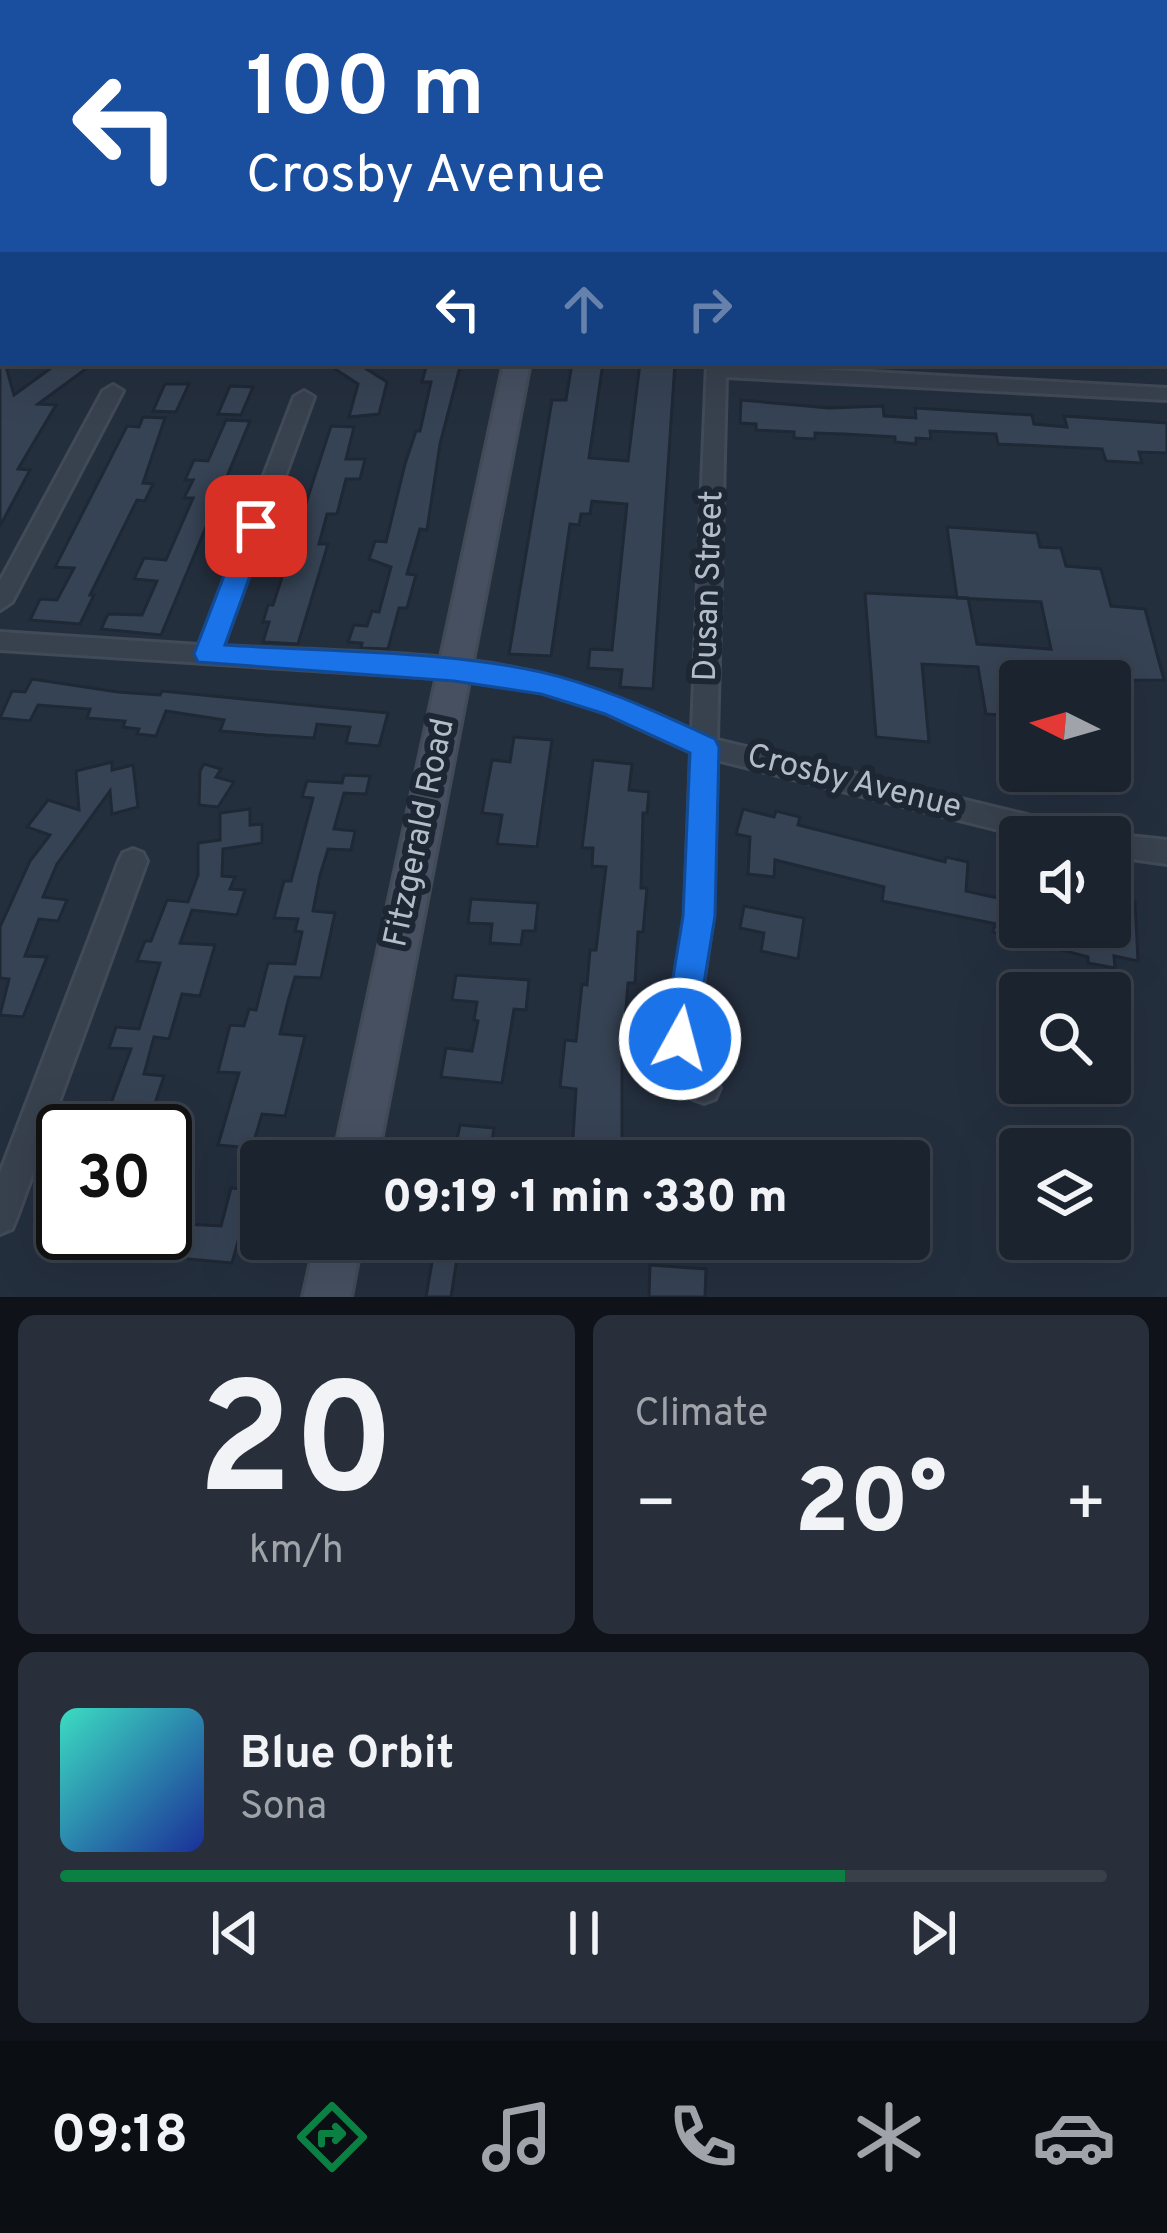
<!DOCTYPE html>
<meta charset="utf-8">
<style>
:root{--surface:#1b232e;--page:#282f3a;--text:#f1f3f6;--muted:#a0a4aa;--line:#39404a;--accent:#0b8043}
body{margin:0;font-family:Overpass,sans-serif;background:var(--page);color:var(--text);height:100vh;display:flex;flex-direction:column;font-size:45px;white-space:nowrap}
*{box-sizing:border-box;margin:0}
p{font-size:39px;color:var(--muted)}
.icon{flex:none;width:66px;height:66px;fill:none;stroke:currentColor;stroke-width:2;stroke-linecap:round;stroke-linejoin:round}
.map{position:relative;height:1297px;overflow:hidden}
.sheet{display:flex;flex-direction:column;gap:18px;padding:18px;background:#0f1319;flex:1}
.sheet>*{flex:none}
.guide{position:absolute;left:0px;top:0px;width:1167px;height:366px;box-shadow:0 12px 48px #0002,0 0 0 3px var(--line);background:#1a4fa0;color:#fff;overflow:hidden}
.needle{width:78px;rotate:275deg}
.buttons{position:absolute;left:999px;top:660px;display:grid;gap:24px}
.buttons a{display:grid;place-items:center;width:132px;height:132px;border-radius:12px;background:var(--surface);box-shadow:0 12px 48px #0002,0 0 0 3px var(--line);font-size:60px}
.speed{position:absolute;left:36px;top:1104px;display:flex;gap:24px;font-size:60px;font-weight:700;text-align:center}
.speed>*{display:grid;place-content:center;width:156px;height:156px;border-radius:50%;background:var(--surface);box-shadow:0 12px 48px #0002,0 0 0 3px var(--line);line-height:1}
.speed .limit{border:6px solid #111;border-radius:18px;background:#fff;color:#111}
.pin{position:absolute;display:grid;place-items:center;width:102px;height:102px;color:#fff;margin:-51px;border-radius:24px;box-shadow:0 6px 18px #0006}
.me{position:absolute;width:132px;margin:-66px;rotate:7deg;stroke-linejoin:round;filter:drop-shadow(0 0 9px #0008)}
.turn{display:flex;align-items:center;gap:42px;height:252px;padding:0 48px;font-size:54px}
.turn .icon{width:156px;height:156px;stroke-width:2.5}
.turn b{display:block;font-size:84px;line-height:102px}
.lanes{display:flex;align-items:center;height:114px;padding:0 48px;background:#0003;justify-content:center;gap:60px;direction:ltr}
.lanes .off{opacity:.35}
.big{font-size:90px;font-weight:800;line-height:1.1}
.sheet .widget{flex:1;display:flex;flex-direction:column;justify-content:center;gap:18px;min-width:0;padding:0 42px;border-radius:18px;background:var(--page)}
.sheet .dial{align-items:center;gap:0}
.dial b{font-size:156px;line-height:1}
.song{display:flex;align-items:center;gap:36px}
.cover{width:144px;height:144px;border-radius:18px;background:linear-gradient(135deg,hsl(170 70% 55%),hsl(230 70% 35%))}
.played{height:12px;border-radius:6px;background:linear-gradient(90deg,var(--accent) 75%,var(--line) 75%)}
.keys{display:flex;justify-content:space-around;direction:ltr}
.heat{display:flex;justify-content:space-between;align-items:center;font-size:66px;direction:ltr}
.sheet .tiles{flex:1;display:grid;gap:18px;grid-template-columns:1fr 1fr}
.widget:last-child{grid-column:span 2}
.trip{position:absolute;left:240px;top:1140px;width:690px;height:120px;border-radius:12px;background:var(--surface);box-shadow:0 12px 48px #0002,0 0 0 3px var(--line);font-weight:800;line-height:120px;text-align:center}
.tab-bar{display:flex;height:192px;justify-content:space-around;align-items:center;background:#0b0e12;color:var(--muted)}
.tab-bar .icon{width:84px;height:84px}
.tab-bar .selected{color:var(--accent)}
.tab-bar b{font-size:54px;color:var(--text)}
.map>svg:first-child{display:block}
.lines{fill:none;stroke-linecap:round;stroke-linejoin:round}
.stream{stroke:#17263c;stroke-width:3}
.building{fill:#364354;stroke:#1f2835;stroke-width:3}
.minor-casing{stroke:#414a57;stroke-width:6}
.secondary-casing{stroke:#414a57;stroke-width:6}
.minor{fill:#38414e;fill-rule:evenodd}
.secondary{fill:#465061;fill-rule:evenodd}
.route{fill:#1a73e8;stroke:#114b97;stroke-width:3}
.labels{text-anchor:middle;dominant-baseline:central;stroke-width:12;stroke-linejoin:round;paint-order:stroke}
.street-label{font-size:33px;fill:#b4bcc9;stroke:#1d2633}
</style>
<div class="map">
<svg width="1167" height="1297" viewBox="0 0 1167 1297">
<rect width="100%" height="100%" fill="#242f3e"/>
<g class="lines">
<polyline class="stream" points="882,3 898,0"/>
</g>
<g class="building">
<polygon points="5,363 14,395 58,363 94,363 38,404 56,405 18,469 30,470 0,526 0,364"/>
<polygon points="326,363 357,363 387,382 379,414 349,417 358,384"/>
<polygon points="427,363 461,363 440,444 427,530 420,529 407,574 416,575 407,608 399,608 388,649 361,648 362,643 348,642 354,625 367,626 372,611 379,612 391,567 369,559 375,541 386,542 405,464 416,431 420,431 431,382 422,382"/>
<polygon points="572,363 603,363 589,458 628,461 640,363 675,363 653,689 620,687 622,670 588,668 590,649 612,650 627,504 592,501 590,514 581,514 579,525 570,524 551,656 509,654 552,400 566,400"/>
<polygon points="165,384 189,384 176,412 153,411"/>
<polygon points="230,386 253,387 241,415 218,414"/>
<polygon points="741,400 829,408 883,406 884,416 916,418 915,408 1032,415 1034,424 1067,427 1064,416 1167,423 1167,453 1139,452 1142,463 1106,461 1102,449 998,444 996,434 930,431 931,439 916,438 916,444 895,442 895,437 844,434 815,433 815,439 794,438 794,432 756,430 756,424 740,423"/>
<polygon points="143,417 165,418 143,483 153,484 145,501 137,500 90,595 94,595 80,624 30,620 40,599 57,600 74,568 55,567 127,426 139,427"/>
<polygon points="226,420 250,421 161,635 101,629 108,614 142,615 157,581 134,579 144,558 166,560 193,498 184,498 193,480 185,480 194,460 208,461"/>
<polygon points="331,426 354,427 346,459 365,459 360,479 346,479 337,514 327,514 319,544 328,544 298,644 263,642 269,622 263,622 268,605 273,605"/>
<polygon points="947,527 1037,533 1040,547 1061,548 1066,566 1101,569 1111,606 1145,609 1164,680 1020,681 1020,716 986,714 978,667 922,664 929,742 876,737 865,593 968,598 977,644 1051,649 1041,602 957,598"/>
<polygon points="32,679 118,692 160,695 162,691 388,713 379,746 346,743 350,727 317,724 314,738 266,735 220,731 224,720 166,711 156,736 137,734 139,729 123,727 125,721 87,718 90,709 38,705 30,721 0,718 12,691 25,692"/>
<polygon points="514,737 552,740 537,847 497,844 502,815 482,813 492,760 510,762"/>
<polygon points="593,760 632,764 629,790 649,792 647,813 643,813 641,888 647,888 643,932 638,932 635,983 628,983 622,1061 622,1157 572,1154 576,1089 560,1087 565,1040 576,1041 582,984 587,985 590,950 596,950 606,867 592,866 593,848 582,848"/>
<polygon points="112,762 112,770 133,765 138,807 112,814 110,791 57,864 43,897 67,900 58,921 39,919 25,956 47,957 23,1017 0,1015 9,979 0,978 0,927 30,861 50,835 27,827 48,800 79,810 76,771"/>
<polygon points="204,764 221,769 216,777 234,782 218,807 199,805 200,771"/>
<polygon points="344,775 370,776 366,794 344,793 334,829 355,831 351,850 328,849 320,875 313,911 335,913 321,978 295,977 288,1001 280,1034 305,1036 285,1116 262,1114 252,1148 218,1145 239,1073 218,1072 230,1025 244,1026 249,1009 256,1010 268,963 295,964 302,932 295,931 298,919 274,918 284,881 291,881 313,798 302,797 307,781 342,783"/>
<polygon points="250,809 250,825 262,824 262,843 223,849 222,876 235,877 230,889 245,890 237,915 192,910 180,943 215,945 200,996 182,994 169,1039 154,1037 144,1074 164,1076 146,1131 78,1131 88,1104 110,1106 131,1049 109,1048 116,1027 139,1029 160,963 137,961 145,941 151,941 167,900 188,902 198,875 198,843 220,840 220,813"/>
<polygon points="743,809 774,817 776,811 800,817 798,825 945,862 946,857 968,862 966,891 1020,903 1020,927 1110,927 1110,916 1117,917 1115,898 1135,902 1138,961 1114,956 1115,968 1088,963 1088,957 993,932 994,927 1012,927 882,901 884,887 775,860 774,877 748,874 750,837 736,834"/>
<polygon points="471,899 538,903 535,931 523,931 521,945 490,943 492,924 468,923"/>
<polygon points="744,906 804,918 798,959 761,951 764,933 740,928"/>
<polygon points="456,975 529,980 526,1010 514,1009 502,1083 441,1077 446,1048 472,1051 478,1021 474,1020 477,1002 452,1000"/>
<polygon points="460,1125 494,1128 489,1161 424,1161 428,1141 456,1144"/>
<polygon points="60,1143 63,1222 34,1219"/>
<polygon points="231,1188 261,1191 261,1243 238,1241 232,1263 145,1255 151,1233 165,1233 165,1223 221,1226"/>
<polygon points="436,1239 460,1239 451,1297 426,1297"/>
<polygon points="650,1265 706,1269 705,1297 649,1297"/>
</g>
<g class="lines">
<defs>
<g id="minor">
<polygon points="310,0 324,0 308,3"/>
<polygon points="1164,51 1167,51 1164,60"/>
<polygon points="0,58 3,58 0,69"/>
<rect x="0" y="168" width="3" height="10"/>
<path d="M707,363L1167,388V400L726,377L717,740L1073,826L1083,829L1087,837H1027L717,760L713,916L695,1039L700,1058L720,1088L715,1099L704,1103L693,1099L676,1075L665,1039L685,916L691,752L606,713L541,692L454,679L0,650V632L199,645L294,397L304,391L314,397L223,646C322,652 451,650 545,675C597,689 644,708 692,730Z"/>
<polygon points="113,385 123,391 12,602 0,610 0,581 103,391"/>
<polygon points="1110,834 1167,840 1167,864 1110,856 1110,837 1100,837"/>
<polygon points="133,849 143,853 147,861 17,1217 12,1229 0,1234 0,1173 119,861 123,853"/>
</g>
<g id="secondary">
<rect x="0" y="259" width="3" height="14"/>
<polygon points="504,363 530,363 377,1161 333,1161"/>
<polygon points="316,1239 362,1239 351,1297 303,1297"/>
</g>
</defs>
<use href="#minor" class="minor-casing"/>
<use href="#secondary" class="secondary-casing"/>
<use href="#minor" class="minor"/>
<use href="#secondary" class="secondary"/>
</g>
<path class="route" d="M256,517L268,526L225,645C329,652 439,650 541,672C602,686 658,713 715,739L719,747L715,916L693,1050L680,1055L668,1050L663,1039L683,916L690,753L605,714L541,694L454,681L198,662L194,654L243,526Z"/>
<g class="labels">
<g class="street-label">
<text transform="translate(710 586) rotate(-88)">Dusan Street</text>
<text transform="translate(854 783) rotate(14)">Crosby Avenue</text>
<text transform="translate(421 833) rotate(-78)">Fitzgerald Road</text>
</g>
</g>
</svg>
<div class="buttons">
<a><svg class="needle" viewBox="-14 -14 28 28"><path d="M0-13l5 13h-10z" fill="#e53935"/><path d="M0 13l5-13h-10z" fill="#a0a4aa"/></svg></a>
<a><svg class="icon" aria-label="sound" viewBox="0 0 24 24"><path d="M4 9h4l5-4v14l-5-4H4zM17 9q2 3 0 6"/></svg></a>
<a><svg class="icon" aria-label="search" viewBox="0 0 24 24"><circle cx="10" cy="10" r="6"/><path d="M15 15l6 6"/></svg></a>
<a><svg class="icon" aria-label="layers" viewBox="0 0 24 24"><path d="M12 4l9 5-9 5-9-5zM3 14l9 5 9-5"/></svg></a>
</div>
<div class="speed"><div class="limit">30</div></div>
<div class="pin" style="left:256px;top:526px;background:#d93025"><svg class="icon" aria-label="arrive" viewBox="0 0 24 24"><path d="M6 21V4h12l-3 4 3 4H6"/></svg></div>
<svg class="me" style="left:680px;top:1039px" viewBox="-20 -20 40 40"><circle r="17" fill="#1a73e8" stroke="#fff" stroke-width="3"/><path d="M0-11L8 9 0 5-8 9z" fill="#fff"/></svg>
<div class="trip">09:19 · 1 min · 330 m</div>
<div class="guide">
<div class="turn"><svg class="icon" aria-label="left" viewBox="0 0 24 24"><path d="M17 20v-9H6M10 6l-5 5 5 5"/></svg><div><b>100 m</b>Crosby Avenue</div></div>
<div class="lanes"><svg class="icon" aria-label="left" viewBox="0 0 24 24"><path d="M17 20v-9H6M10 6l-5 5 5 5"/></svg><svg class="icon off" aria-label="ahead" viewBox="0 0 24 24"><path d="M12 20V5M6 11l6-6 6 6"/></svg><svg class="icon off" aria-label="right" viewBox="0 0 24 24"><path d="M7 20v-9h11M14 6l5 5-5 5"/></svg></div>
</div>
</div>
<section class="sheet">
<div class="tiles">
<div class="widget dial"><b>20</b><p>km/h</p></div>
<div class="widget"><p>Climate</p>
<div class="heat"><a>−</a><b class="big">20°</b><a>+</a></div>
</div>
<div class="widget">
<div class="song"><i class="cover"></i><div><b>Blue Orbit</b><p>Sona</p></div></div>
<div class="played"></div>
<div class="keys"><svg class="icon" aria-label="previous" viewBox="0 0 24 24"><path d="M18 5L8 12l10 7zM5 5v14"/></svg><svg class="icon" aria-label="pause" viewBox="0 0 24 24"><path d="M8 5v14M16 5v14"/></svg><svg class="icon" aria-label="next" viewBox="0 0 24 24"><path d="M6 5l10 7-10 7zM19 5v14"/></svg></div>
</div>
</div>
</section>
<nav class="tab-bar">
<b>09:18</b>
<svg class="icon selected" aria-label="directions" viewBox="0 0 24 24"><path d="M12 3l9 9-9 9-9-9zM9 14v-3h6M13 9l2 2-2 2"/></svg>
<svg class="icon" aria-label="music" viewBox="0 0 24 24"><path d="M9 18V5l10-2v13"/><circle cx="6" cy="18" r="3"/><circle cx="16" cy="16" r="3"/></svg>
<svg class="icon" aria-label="phone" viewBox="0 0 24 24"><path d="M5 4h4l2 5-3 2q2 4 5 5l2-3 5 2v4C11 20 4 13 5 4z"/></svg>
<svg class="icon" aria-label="climate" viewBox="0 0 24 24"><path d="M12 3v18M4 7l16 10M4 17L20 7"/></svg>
<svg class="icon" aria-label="car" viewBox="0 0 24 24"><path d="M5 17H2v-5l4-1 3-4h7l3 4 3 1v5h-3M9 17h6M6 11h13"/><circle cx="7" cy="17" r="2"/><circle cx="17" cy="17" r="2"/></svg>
</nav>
